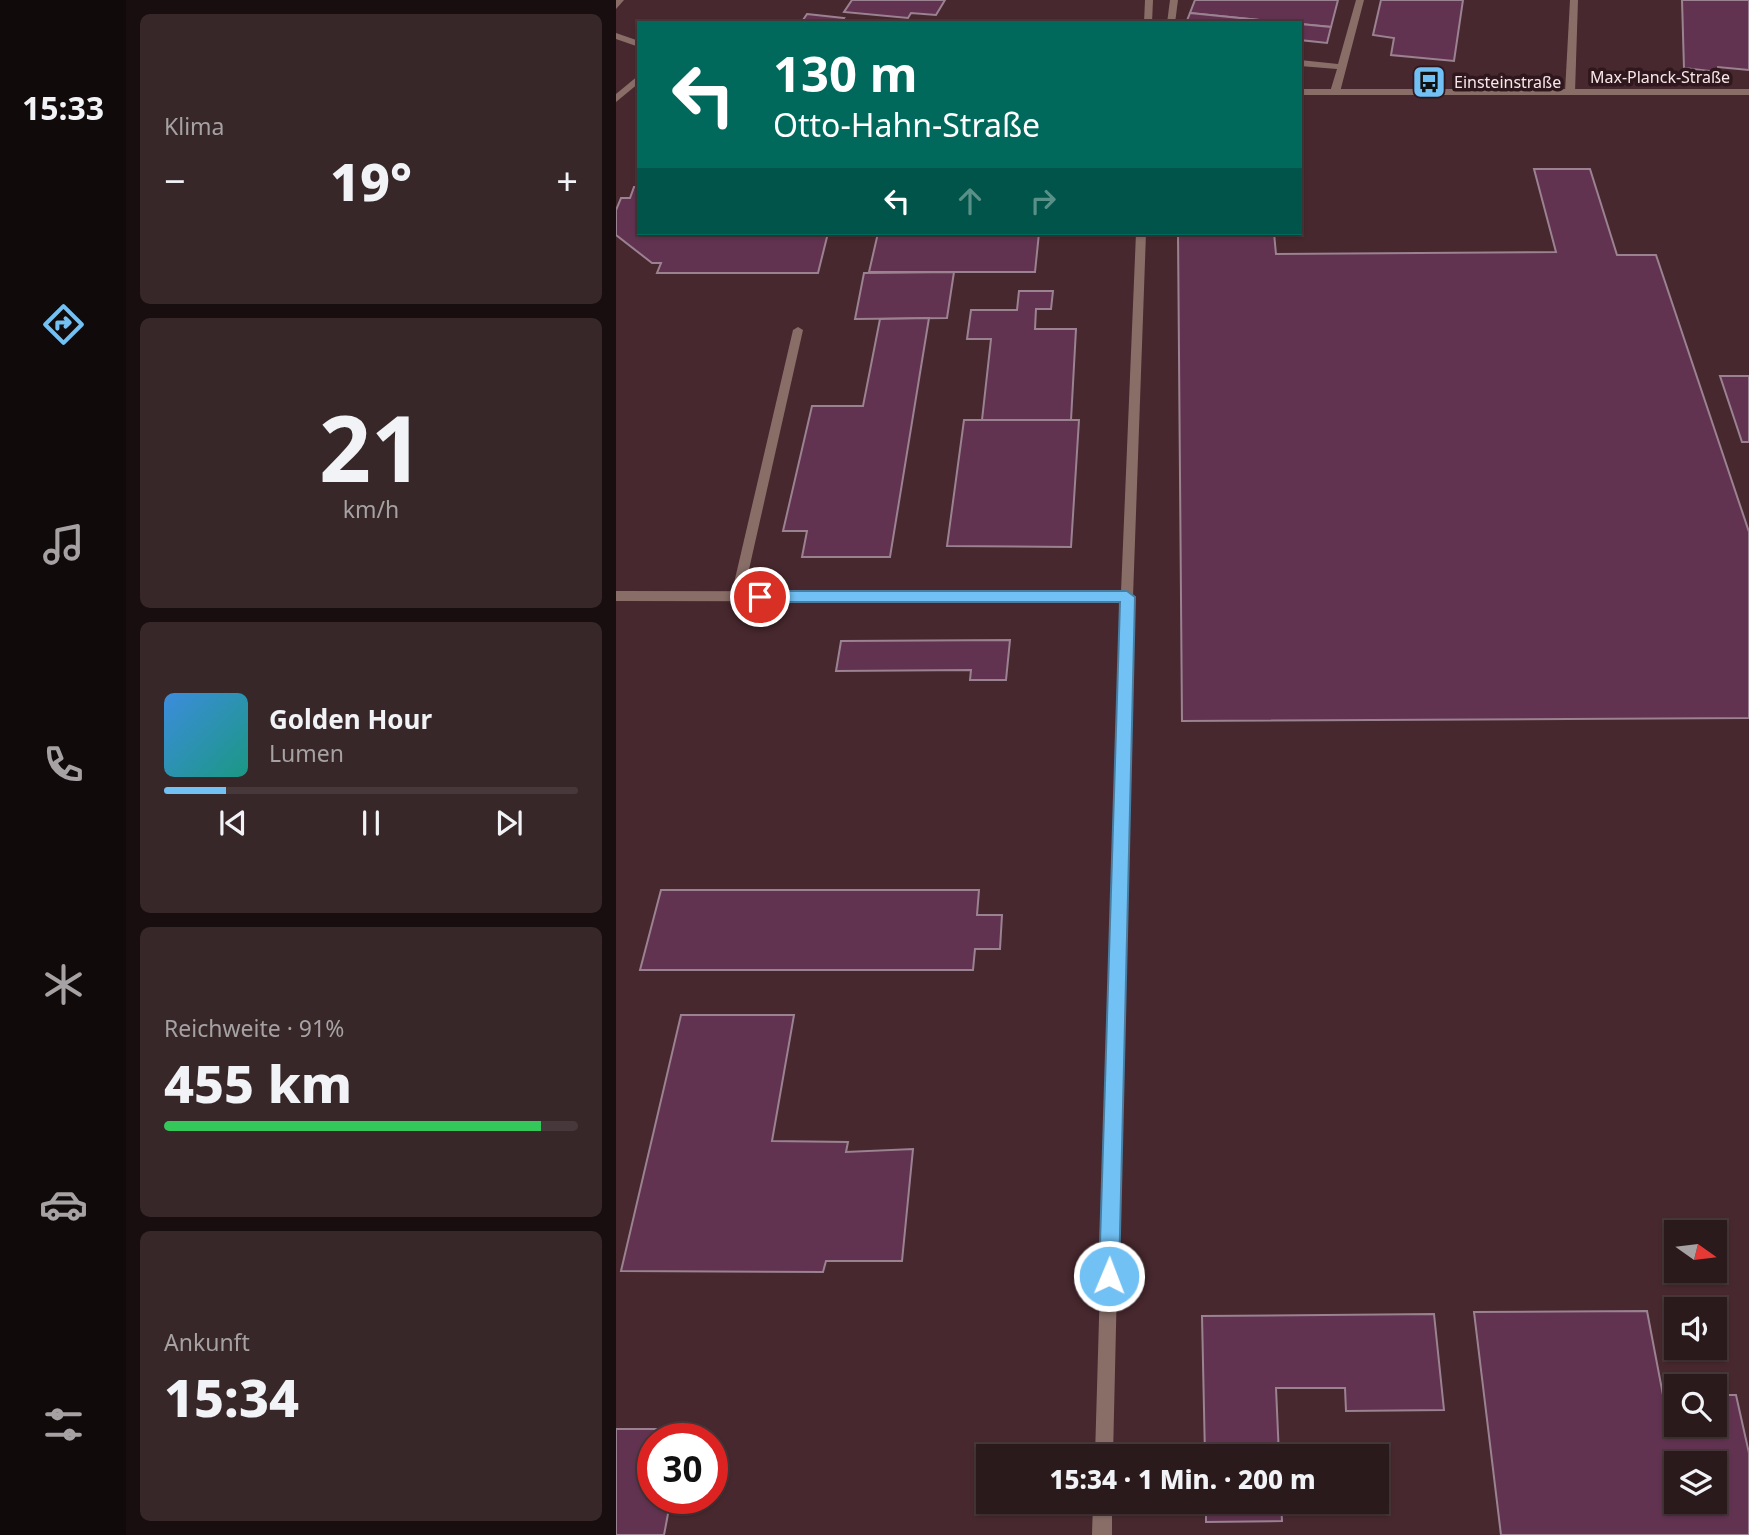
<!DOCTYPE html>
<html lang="de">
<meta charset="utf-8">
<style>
:root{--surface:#2b1a1c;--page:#372729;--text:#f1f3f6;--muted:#a6a1a3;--line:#47383b;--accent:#72c1f5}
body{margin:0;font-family:"Noto Sans",sans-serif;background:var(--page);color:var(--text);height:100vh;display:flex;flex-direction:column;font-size:26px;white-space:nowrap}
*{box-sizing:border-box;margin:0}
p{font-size:23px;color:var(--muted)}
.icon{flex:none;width:38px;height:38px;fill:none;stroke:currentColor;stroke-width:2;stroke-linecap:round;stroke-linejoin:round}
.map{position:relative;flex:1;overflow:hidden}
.panel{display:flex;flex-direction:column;gap:14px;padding:14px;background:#180e0f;width:490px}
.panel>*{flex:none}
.top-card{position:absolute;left:21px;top:21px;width:665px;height:214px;border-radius:0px;box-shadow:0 2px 5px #0004,0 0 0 2px var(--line);background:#00695c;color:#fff;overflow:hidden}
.needle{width:46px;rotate:104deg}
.tools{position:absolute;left:1048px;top:1220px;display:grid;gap:14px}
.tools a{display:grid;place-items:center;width:63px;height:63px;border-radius:0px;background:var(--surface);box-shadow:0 2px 5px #0004,0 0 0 2px var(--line);font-size:35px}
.speed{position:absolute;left:21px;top:1423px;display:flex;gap:14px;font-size:35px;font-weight:700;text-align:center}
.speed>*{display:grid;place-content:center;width:91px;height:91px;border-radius:50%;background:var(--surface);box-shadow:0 2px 5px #0004,0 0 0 2px var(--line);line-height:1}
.speed .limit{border:10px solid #d22;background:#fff;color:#111}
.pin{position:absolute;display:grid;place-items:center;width:60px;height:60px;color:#fff;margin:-30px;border:4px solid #fff;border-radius:50%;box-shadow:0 2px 7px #0007}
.me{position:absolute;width:77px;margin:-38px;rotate:1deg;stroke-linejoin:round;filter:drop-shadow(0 0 5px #0008)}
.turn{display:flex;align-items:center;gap:24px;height:147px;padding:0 21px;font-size:32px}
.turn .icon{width:91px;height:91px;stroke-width:2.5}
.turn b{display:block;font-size:49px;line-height:60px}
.lanes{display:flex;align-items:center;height:66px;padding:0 21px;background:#0003;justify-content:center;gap:35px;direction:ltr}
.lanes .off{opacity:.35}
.big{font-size:52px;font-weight:800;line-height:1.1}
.panel .tile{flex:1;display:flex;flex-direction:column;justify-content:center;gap:10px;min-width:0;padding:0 24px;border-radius:10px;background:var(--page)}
.panel .dial{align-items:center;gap:0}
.dial b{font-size:91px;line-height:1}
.song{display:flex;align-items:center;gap:21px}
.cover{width:84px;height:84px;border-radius:10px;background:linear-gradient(135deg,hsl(210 70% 55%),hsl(170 70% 35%))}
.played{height:7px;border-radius:4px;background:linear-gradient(90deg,var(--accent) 15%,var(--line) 15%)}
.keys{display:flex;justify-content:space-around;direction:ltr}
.heat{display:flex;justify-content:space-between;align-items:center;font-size:38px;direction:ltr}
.charge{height:10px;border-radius:5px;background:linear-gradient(90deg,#34c759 91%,var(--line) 0)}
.trip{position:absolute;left:360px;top:1444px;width:413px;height:70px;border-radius:0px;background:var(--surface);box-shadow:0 2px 5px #0004,0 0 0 2px var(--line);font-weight:800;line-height:70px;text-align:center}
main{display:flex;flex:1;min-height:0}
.tab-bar{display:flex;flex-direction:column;width:126px;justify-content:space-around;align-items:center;background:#110a0b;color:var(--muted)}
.tab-bar .icon{width:49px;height:49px}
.tab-bar .on{color:var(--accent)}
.tab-bar b{font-size:32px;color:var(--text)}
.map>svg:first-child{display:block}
.built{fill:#47282e;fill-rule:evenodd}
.building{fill:#613351;stroke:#9b8291;stroke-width:2;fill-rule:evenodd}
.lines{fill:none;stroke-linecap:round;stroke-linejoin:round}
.lane{fill:#896e68;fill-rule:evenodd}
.street{fill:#896e68;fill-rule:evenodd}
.route{fill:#72c1f5;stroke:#4a7d9f;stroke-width:2}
.labels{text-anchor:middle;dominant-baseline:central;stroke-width:7;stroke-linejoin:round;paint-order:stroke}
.far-street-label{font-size:16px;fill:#f8e7ea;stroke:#2f181d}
.far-poi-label{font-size:16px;fill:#f8e7ea;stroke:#2f181d;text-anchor:start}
</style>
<main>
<nav class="tab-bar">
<b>15:33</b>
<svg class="icon on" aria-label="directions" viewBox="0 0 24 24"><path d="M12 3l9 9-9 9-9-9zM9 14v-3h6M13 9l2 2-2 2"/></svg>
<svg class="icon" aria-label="music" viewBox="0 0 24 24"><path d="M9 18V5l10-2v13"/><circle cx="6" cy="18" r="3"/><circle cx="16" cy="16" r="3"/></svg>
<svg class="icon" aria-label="phone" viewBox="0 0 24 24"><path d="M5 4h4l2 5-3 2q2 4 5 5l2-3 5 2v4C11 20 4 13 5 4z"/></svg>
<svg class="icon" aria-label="climate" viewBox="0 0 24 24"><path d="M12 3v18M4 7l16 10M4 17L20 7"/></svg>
<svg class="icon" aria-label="car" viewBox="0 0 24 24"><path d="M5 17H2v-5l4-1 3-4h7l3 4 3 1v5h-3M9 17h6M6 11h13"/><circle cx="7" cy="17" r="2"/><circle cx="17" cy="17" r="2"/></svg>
<svg class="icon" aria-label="filters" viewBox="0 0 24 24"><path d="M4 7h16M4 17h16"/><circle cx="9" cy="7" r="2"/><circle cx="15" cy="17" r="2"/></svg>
</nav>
<section class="panel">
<div class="tile"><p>Klima</p>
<div class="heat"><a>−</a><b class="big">19°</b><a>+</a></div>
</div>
<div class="tile dial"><b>21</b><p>km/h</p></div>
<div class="tile">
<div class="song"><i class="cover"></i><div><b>Golden Hour</b><p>Lumen</p></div></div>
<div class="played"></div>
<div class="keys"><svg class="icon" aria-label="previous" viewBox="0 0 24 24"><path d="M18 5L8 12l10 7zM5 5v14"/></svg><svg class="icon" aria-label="pause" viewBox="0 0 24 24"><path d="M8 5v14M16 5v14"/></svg><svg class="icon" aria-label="next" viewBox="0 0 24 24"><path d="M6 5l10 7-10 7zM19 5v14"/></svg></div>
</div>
<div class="tile"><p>Reichweite · 91%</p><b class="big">455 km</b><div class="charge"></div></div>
<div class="tile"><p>Ankunft</p><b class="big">15:34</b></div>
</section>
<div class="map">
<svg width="1133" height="1535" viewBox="0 0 1133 1535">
<rect width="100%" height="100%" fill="#392226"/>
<path class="built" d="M0,0H1133V1535H0ZM23,23H684V233H23ZM1060,1232H1099V1270H1060ZM1060,1309H1099V1348H1060ZM1060,1386H1099V1424H1060ZM37,1438H96V1498H37ZM373,1456H761V1502H373ZM1060,1463H1099V1502H1060Z"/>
<g class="building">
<polygon points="236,0 329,0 320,15 295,13 292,18 228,12"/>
<polygon points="579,0 722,0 715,27 574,13"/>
<polygon points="765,0 847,0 838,61 775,55 778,38 757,35"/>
<polygon points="1066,0 1133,0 1133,70 1102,67 1102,72 1068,68"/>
<polygon points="574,13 674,23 570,23"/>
<polygon points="191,14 228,18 224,23 185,23"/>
<polygon points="684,24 715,27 711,43 684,40"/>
<polygon points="918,169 974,169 1001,255 1040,255 1133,532 1133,718 566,721 562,233 658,233 660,254 940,252"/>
<polygon points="18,187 23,187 23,233 212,233 202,273 41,273 45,263 36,263 0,235 0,210 5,198 14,198"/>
<polygon points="262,233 423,233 419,272 253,272"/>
<polygon points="338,272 331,318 239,319 248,273"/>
<polygon points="403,291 437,291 435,309 420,309 419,329 460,329 455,420 366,420 375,339 351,339 355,310 401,310"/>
<polygon points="313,318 274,557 186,557 191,531 167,531 196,406 247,406 264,319"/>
<polygon points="1104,376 1133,376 1133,442 1126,442"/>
<polygon points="348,420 463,420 455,547 331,546"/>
<polygon points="394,640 390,680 354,680 355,670 220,671 225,641"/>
<polygon points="45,890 363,890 361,915 386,915 384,949 359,949 357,970 24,970"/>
<polygon points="65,1015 178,1015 156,1141 232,1142 230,1152 297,1149 286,1261 210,1261 207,1272 5,1271"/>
<path d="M1031,1311L1047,1395H1060V1424H1099V1395H1120L1133,1453V1535H885L858,1312ZM1060,1463H1099V1502H1060Z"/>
<polygon points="818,1314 828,1410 730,1411 729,1388 660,1388 663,1456 589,1456 586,1316"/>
<polygon points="0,1429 68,1429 66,1438 37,1438 37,1498 55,1498 48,1535 0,1535"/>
<polygon points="590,1502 665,1502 666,1521 590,1522"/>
</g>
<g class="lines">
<g class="lane">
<polygon points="0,0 8,0 0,9"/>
<polygon points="554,0 562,0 559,23 551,23"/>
<polygon points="740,0 748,0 724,92 719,95 714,92 721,69 684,66 684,60 722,64"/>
<polygon points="954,0 962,0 959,92 954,95 949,92"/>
<polygon points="23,75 23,83 0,102 0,94"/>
<polygon points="182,327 187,330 127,596 121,601 115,596 177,330"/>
</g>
<g class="street">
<polygon points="529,0 537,0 536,23 528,23"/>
<polygon points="0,33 23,41 23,47 0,39"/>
<rect x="684" y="89" width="449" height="6"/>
<polygon points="520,233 530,233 517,597 497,1456 479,1456 504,602 0,601 0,591 505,592"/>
<polygon points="477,1502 496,1502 496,1535 476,1535"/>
</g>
</g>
<polygon class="route" points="144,591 511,591 519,597 503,1276 500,1283 493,1286 486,1283 483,1276 504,602 144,602 136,597"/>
<defs>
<symbol id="bus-square" viewBox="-11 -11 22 22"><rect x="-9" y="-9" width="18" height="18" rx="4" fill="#72c1f5" stroke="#2f181d"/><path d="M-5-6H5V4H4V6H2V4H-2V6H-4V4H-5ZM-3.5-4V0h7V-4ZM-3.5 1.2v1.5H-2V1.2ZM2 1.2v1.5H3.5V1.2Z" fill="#111"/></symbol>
</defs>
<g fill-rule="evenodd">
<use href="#bus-square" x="794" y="63" width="38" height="38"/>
</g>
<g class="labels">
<g class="far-street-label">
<text x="1044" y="77">Max-Planck-Straße</text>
</g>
<g class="far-poi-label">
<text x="838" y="82">Einsteinstraße</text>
</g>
</g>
</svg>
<div class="tools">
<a><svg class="needle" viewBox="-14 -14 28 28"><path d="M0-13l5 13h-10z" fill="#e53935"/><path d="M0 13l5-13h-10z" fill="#a6a1a3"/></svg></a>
<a><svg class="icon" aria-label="sound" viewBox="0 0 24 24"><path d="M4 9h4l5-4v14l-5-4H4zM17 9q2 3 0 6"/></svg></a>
<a><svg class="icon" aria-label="search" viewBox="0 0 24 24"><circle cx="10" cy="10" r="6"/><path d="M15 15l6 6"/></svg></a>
<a><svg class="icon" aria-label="layers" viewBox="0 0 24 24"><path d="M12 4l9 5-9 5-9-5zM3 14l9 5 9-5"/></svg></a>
</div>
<div class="speed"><div class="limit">30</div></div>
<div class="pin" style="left:144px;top:597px;background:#d93025"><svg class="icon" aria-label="arrive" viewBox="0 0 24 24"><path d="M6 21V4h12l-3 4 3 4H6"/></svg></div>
<svg class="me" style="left:493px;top:1276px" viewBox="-20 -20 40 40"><circle r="17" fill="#72c1f5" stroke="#fff" stroke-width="3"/><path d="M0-11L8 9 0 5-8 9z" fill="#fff"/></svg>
<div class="trip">15:34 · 1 Min. · 200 m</div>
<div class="top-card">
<div class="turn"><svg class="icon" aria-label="left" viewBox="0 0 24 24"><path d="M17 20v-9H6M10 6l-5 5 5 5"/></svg><div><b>130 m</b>Otto-Hahn-Straße</div></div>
<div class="lanes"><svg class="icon" aria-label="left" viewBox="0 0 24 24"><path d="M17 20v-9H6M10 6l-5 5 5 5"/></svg><svg class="icon off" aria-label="ahead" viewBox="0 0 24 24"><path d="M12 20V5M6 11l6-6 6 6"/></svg><svg class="icon off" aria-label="right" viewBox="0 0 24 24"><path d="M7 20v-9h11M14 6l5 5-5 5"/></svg></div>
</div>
</div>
</main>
